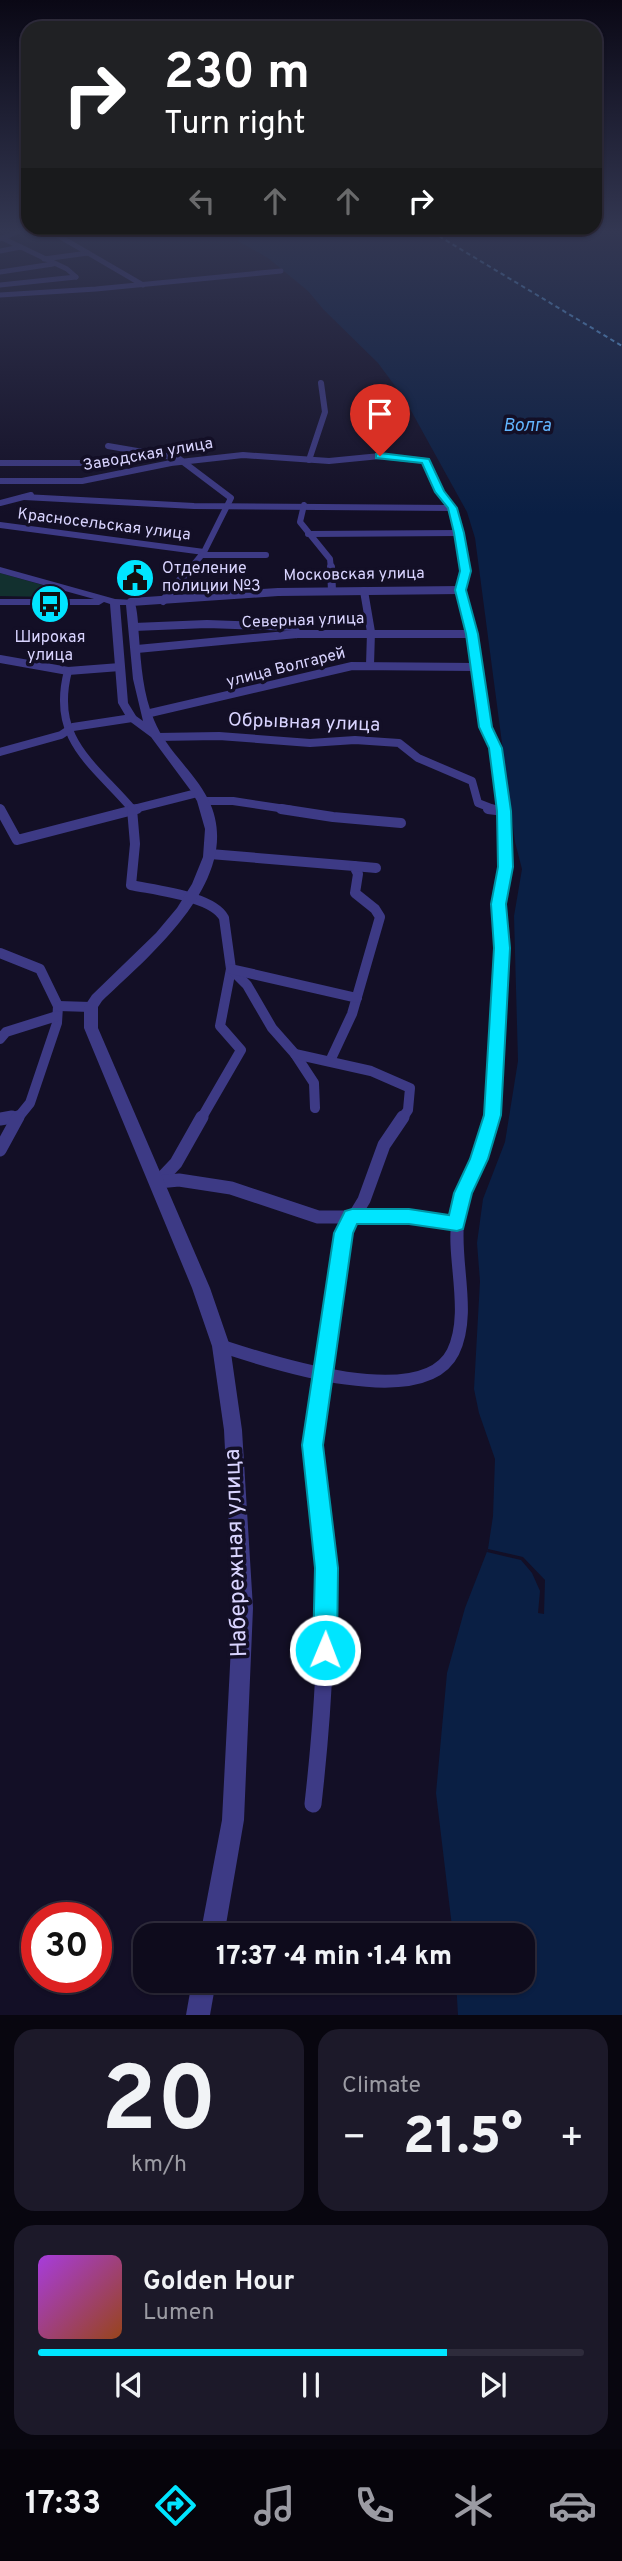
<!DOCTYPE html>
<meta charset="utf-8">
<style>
:root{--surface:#0e0b1c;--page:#1c1929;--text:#f1f3f6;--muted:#9b9ba3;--line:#2e2b3b;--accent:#00e5ff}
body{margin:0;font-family:Overpass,sans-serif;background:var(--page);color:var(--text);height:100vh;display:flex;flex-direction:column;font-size:26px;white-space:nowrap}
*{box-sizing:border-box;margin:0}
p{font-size:23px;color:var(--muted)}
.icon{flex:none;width:38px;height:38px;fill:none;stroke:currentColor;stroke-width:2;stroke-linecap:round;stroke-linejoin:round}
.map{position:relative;height:2015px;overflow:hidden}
.details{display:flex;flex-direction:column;gap:14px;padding:14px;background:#08060f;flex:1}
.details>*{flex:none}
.guide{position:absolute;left:21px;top:21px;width:581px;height:214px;border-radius:21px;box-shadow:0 2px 5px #0004,0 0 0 2px var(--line);background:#202124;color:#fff;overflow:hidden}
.speed{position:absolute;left:21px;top:1902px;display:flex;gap:14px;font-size:35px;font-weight:700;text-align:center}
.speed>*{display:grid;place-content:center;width:91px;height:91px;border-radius:50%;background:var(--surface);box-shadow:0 2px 5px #0004,0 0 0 2px var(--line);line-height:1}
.speed .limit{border:10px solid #d22;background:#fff;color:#111}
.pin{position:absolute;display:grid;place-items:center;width:60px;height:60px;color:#fff;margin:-72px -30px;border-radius:50% 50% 50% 0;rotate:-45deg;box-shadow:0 0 7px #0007}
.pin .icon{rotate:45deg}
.me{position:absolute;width:77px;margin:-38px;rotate:1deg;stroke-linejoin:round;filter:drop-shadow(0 0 5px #0008)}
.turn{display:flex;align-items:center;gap:24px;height:147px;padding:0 28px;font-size:32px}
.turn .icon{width:91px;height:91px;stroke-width:2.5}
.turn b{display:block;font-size:49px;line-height:60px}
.lanes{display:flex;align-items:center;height:66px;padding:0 28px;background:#0003;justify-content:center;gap:35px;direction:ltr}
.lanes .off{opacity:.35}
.big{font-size:52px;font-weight:800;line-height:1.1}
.details .card{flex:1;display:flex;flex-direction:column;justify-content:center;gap:10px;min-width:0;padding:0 24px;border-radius:21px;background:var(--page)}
.details .dial{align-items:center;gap:0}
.dial b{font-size:91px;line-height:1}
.song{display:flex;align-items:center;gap:21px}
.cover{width:84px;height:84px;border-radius:10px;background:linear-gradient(135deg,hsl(280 70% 55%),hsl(20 70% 35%))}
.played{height:7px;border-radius:4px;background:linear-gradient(90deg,var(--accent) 75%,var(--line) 75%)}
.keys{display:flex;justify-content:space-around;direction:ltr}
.heat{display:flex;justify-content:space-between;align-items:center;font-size:38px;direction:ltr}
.details .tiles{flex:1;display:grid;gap:14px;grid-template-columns:1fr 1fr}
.card:last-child{grid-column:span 2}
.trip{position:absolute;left:133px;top:1923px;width:402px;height:70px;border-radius:21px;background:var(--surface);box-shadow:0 2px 5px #0004,0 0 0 2px var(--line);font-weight:800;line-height:70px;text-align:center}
.menu{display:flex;height:112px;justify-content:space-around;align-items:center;background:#06040b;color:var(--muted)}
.menu .icon{width:49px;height:49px}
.menu .selected{color:var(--accent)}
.menu b{font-size:32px;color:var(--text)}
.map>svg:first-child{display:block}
.green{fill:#12302f}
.water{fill:#0a1f44}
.pier{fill:#130f26}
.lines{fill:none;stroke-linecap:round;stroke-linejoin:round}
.ferry{stroke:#62b6ff;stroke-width:2;stroke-dasharray:4.5 3.5;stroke-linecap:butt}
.minor-far5{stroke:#3d3a85;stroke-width:5}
.minor-far4{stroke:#3d3a85;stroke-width:6}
.minor-far3{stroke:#3d3a85;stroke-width:8}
.minor-far2{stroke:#3d3a85;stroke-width:10}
.minor-far1{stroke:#3d3a85;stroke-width:13}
.minor{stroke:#3d3a85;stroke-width:17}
.tertiary{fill:#3d3a85;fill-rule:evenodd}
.route{fill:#00e5ff;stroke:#0095a6;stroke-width:2}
.labels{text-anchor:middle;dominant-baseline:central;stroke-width:7;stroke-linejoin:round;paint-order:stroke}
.far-street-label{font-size:16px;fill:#d9d4ff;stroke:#130f26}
.far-poi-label{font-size:16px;fill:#d9d4ff;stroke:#130f26;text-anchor:start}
.far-water-label{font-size:18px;font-style:italic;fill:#62b6ff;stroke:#130f26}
.street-label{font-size:19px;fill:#d9d4ff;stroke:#130f26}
.near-street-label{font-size:23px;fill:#d9d4ff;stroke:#130f26}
</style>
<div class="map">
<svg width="622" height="2015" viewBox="0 0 622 2015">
<rect width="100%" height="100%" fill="#130f26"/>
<polygon class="green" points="0,573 57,589 62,594 51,597 0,596"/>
<polygon class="water" points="231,232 622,232 622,2015 458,2015 456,1981 523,1981 523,1936 453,1935 436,1793 447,1673 465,1608 488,1549 493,1516 495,1459 479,1413 474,1389 480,1281 477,1243 483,1199 505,1142 518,1061 514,916 522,869 515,842 475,538 467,512 404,398 378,363 323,309 308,291 268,258 238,241 239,236"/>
<polygon class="pier" points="488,1549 523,1557 545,1580 544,1614 538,1613 540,1591 532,1573 521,1560 487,1552"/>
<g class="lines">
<polyline class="ferry" points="432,232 622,346"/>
<g class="minor-far5">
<polyline points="52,232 143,285"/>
<polyline points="2,238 67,269 76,277"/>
<polyline points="0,239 17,232"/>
<polyline points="0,251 21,247"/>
<polyline points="44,259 88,253"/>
<polyline points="0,272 53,264"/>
<polyline points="0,285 76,277"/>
<polyline points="0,295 96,289 281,271"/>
</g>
<g class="minor-far4">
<polyline points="108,446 178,458 231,498 204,552 190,569"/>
<polyline points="309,460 325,412 321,383"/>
<polyline points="0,463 84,463"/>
<polyline points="0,481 82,481 171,463 243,455 329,461 380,456 426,461 440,492 452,508 466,569"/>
<polyline points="24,497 194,506 452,508"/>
<polyline points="0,503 31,495"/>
<polyline points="304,505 300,522 330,559 331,569"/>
<polyline points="0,525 204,552"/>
<polyline points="308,534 459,533"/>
<polyline points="201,555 266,555"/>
</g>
<g class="minor-far3">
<polyline points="331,567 332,591"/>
<polyline points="465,567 461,590 472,634 485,727 496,748 504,810"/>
<polyline points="364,591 371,632 370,665"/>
<polyline points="163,601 191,567"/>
<polyline points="131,602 278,592 461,590"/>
<polyline points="134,627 207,624 294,627 297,634"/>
<polyline points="137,649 297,634 472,634"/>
<polyline points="0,659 68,671 120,667"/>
<path d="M68,671C50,740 94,764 133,810"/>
<polyline points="146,714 352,666 477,667"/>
<polyline points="157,737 219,736 310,743 355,740 399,743 418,758 472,781 478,803 496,810"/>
<polyline points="0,752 61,735 73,727 132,718"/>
<polyline points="202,801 233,801 292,810"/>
<polyline points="130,810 197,793"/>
</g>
<g class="minor-far2">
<polyline points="0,809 17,840 137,809"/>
<path d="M132,809L135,844L131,885C154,890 213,896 224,918L231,969L220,1026L241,1050L201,1119"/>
<polyline points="281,809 333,817 401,823"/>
<polyline points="488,809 504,811"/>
<polyline points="210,854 354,866 358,874 355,893 375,909 380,917 352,1014 330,1061"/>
<polyline points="354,866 376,868"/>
<polyline points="0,953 40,969 58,1006 57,1023 30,1103 17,1119"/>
<polyline points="231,969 247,985 272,1028 295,1054 314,1083 315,1108"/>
<polyline points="231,969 357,998"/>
<polyline points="58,1006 91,1007"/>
<polyline points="0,1039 6,1032 57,1016"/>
<polyline points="295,1054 371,1071 410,1088 408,1110 402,1119"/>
<polyline points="2,1119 18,1116"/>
<polyline points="491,1119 502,948 499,904 505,867 504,809"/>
</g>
<g class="minor-far1">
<polyline points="0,1119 12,1117"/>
<polyline points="0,1150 18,1117"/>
<polyline points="158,1182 176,1163 202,1117"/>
<polyline points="158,1182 179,1180 231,1188 318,1217 409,1217 457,1224"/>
<path d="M221,1346C270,1362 423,1413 453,1352C472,1313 452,1259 458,1219C464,1183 482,1151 491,1117"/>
<polyline points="320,1513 313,1445 344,1233 364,1200 384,1145 403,1117"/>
</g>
<path class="minor" d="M313,1804C324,1706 330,1609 320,1511"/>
<g class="tertiary">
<path d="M0,567L115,599L134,600C138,611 138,625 139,637C141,665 143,694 154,720C166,750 193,770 208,799C247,876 151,954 102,1001L98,1007V1028L210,1288L230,1346L242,1430L253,1608L244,1820L224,1936H200L222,1820L233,1608L224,1430L212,1346L192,1288L84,1028V1007L92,995L156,933L177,908L192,884L203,857L205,829L197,801L191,791L151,737L128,720L118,703L110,604L104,602L99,605H0V599H94L0,573ZM120,605H126L133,679L143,721L136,716L128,703Z"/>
<polygon points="192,1981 216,1981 210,2015 186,2015"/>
</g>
</g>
<linearGradient id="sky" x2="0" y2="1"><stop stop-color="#0a0815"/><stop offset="0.45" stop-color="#333752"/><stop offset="1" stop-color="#333752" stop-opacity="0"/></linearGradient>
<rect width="622" height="514" fill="url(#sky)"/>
<polygon class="route" points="380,453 429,459 444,491 457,508 464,533 471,571 466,590 478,634 492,727 502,748 511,811 513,867 506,904 510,948 501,1115 488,1159 472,1193 463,1229 457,1231 409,1224 357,1224 353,1233 323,1445 338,1568 337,1650 333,1658 325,1661 317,1658 313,1650 315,1568 302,1445 334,1233 345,1211 352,1209 409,1209 449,1215 454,1193 470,1159 484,1115 494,948 491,904 498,867 497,811 489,748 479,727 466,634 455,590 460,571 454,533 448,508 435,492 422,463 376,458 376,454"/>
<defs>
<symbol id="civic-disc" viewBox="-11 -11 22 22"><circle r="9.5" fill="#00e5ff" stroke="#130f26"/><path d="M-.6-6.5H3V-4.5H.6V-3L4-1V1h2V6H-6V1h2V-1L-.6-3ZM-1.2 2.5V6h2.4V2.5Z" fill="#111"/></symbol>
<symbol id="bus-disc" viewBox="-11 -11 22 22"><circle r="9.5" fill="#00e5ff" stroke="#130f26"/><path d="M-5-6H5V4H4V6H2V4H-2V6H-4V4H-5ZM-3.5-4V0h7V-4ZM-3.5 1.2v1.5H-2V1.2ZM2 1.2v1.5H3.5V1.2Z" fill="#111"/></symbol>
</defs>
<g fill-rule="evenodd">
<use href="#civic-disc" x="113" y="556" width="44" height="44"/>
<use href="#bus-disc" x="28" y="582" width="44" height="44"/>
</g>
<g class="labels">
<g class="far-street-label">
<text transform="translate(148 455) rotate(-10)">Заводская улица</text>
<text transform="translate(104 525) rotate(7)">Красносельская улица</text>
<text transform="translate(354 575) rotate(-1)">Московская улица</text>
<text transform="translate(303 621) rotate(-2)">Северная улица</text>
<text transform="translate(286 668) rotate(-14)">улица Волгарей</text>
</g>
<g class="far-poi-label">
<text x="162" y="569">Отделение<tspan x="162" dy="18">полиции №3</tspan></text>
<text x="50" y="638" text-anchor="middle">Широкая<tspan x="50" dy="18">улица</tspan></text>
</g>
<g class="far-water-label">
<text x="527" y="426">Волга</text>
</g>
<g class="street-label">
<text transform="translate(304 723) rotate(2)">Обрывная улица</text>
</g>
<g class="near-street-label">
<text transform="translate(237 1553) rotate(-92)">Набережная улица</text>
</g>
</g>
</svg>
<div class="speed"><div class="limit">30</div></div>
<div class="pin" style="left:380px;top:456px;background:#d93025"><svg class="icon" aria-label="arrive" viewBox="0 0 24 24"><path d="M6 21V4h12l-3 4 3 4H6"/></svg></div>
<svg class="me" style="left:325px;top:1650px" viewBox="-20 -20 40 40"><circle r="17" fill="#00e5ff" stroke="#fff" stroke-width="3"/><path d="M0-11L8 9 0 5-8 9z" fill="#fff"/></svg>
<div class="trip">17:37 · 4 min · 1.4 km</div>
<div class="guide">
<div class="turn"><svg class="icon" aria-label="right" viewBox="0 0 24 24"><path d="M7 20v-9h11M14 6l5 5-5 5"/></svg><div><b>230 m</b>Turn right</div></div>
<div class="lanes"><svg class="icon off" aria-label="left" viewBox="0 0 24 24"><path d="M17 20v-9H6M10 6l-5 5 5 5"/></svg><svg class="icon off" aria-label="ahead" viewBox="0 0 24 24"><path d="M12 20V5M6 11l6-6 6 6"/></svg><svg class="icon off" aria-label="ahead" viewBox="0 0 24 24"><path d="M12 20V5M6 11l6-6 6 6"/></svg><svg class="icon" aria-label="right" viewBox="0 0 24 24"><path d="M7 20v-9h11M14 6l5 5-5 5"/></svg></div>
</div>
</div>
<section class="details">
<div class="tiles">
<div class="card dial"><b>20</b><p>km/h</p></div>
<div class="card"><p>Climate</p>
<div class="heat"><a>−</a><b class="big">21.5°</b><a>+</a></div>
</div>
<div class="card">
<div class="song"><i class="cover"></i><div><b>Golden Hour</b><p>Lumen</p></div></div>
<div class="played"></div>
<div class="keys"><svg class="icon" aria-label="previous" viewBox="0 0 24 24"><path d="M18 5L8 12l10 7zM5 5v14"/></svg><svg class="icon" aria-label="pause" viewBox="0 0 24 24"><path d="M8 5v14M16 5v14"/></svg><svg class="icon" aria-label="next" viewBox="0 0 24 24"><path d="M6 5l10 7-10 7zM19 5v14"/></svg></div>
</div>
</div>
</section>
<nav class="menu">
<b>17:33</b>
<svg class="icon selected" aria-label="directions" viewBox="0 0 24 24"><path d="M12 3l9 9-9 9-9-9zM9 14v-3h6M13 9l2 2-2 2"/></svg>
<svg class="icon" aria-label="music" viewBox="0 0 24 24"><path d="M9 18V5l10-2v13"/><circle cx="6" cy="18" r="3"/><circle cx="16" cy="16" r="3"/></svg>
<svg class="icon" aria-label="phone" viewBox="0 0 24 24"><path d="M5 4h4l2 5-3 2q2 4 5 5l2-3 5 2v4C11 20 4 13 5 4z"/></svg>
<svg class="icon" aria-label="climate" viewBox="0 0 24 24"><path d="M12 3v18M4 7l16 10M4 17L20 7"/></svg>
<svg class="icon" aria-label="car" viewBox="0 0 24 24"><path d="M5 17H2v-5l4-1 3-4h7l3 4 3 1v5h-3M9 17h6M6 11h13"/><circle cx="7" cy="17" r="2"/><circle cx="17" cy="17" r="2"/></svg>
</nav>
